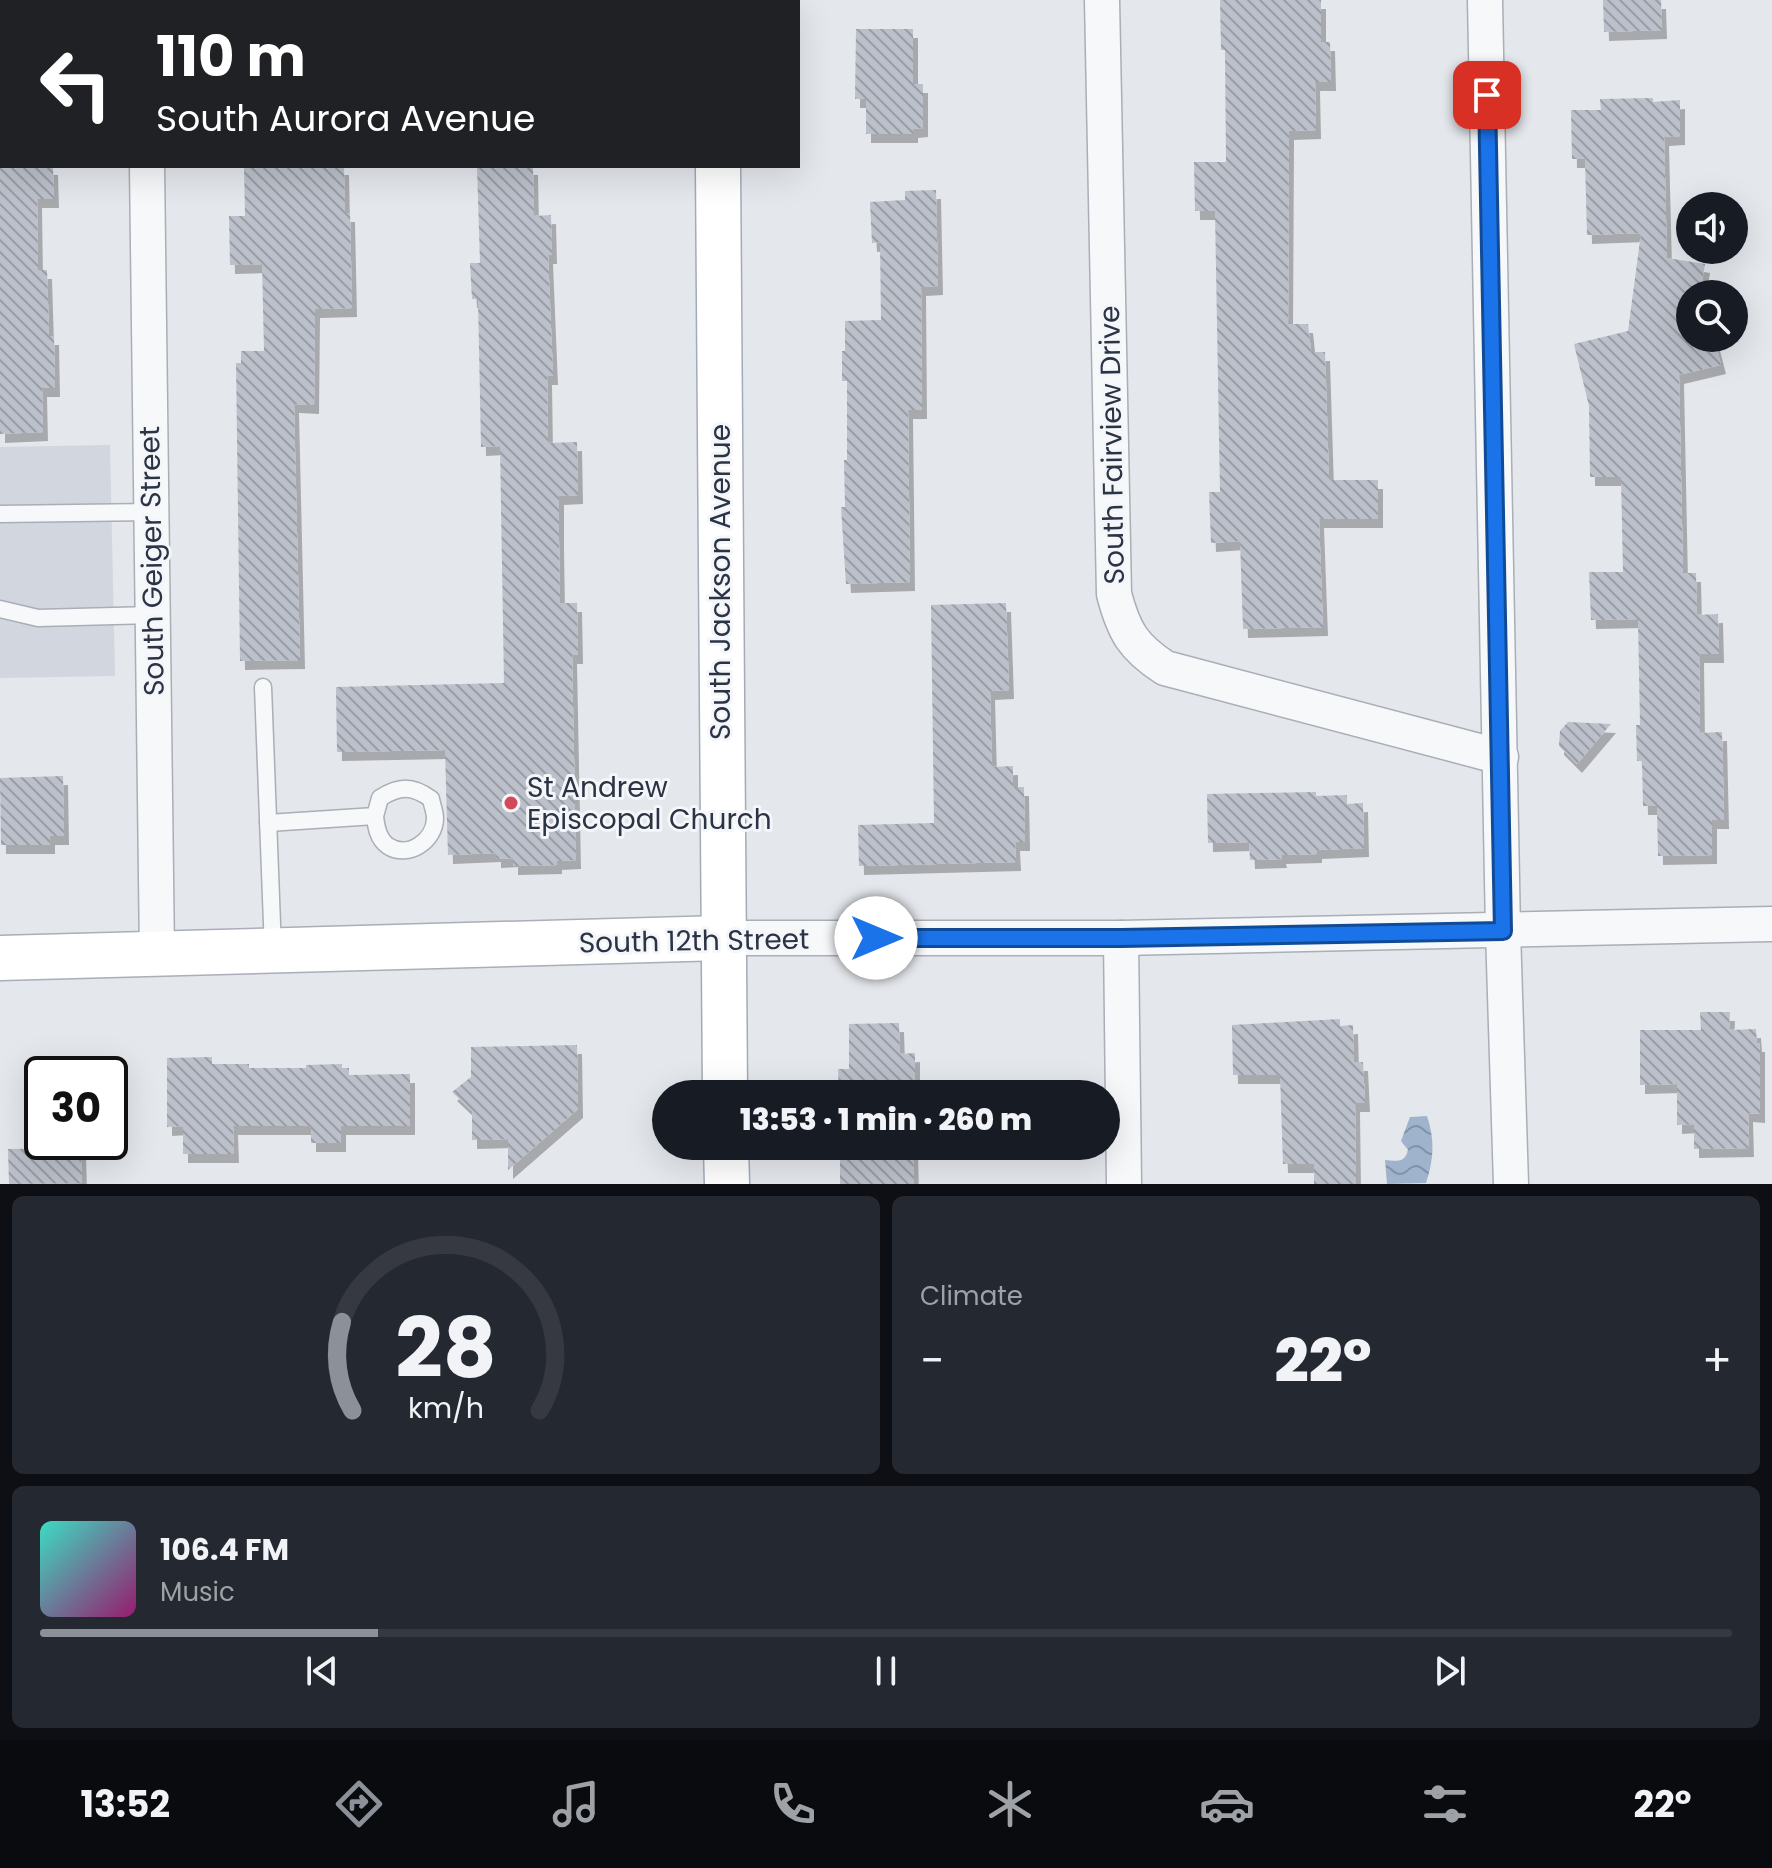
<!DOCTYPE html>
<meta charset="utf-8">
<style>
:root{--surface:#171b24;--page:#242831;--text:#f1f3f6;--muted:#9ea1a6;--line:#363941;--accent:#8c9099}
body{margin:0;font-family:Poppins,sans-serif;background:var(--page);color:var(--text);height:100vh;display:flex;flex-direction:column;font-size:30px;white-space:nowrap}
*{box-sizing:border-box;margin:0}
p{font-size:26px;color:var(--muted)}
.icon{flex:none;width:44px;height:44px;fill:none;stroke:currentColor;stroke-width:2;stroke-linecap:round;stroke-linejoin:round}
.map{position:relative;height:1184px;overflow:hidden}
.sheet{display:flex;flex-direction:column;gap:12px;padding:12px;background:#0d0f14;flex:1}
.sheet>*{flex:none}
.guide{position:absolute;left:0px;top:0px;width:800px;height:168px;box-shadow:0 8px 32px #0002;background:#202124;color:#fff;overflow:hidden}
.buttons{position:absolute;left:1676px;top:192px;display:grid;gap:16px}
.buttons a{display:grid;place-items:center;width:72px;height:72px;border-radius:50%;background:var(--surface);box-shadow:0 8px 32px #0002;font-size:40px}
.speed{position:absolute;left:24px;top:1056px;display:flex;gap:16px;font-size:40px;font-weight:700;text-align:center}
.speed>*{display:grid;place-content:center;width:104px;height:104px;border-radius:50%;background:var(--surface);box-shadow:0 8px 32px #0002;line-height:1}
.speed .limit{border:4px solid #111;border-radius:12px;background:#fff;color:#111}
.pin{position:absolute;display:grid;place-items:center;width:68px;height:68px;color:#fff;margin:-34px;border-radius:16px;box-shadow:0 4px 12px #0006}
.me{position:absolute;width:88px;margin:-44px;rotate:90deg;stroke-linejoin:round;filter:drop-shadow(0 0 6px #0008)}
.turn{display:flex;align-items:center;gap:28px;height:168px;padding:0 24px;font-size:36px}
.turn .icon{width:104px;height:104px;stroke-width:2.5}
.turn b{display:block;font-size:56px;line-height:68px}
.big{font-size:60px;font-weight:800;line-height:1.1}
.sheet .card{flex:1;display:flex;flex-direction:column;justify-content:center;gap:12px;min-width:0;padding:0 28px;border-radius:12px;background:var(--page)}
.sheet .dial{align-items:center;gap:0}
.dial svg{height:208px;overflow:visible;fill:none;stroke:var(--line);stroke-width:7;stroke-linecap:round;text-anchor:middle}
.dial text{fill:var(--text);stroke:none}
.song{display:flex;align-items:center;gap:24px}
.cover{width:96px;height:96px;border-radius:12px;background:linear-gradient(135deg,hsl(170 70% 55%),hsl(320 70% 35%))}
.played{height:8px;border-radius:4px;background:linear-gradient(90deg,var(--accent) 20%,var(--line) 20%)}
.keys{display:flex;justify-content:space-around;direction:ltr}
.heat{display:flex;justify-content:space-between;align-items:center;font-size:44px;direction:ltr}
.sheet .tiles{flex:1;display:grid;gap:12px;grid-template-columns:1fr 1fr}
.card:last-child{grid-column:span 2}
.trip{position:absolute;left:652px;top:1080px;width:468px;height:80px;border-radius:40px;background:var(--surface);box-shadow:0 8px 32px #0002;font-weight:800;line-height:80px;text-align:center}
.tabs{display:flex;height:128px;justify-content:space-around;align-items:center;background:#090b0e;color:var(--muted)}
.tabs .icon{width:56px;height:56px}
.tabs .active{color:var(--accent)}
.tabs b{font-size:36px;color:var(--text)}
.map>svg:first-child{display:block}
.built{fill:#d2d6de}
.water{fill:url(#water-waves)}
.building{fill:url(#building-back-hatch);filter:url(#shadow)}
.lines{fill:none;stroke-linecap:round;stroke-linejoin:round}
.service-casing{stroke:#a9aeb7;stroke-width:19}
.minor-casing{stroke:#a9aeb7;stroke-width:37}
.secondary-casing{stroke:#a9aeb7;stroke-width:47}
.primary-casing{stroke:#a3abb8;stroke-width:47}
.service{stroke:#f7f8fa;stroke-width:16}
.minor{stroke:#f7f8fa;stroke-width:34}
.secondary{stroke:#fff;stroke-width:44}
.primary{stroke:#fff;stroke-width:44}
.route-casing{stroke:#114b97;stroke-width:20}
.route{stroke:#1a73e8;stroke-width:14}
.poi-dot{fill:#d1495b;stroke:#f4f6f9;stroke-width:3}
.labels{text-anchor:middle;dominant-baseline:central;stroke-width:6;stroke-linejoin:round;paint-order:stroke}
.street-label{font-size:28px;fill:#2b3445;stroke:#f4f6f9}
.poi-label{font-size:28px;fill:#2b3445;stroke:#f4f6f9;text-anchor:start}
</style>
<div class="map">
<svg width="1772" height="1184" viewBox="0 0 1772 1184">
<defs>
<pattern id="water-waves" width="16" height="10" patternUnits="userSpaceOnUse" patternTransform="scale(2)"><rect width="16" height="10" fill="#9fb4cc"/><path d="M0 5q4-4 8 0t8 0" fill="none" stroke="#8293a7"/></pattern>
<pattern id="building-back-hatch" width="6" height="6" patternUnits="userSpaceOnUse" patternTransform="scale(2)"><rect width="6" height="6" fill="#bbc0ca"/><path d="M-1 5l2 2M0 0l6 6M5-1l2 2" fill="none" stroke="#989da6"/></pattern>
<filter id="shadow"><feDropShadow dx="5" dy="9" stdDeviation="0" flood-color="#0004"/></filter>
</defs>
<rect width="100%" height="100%" fill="#e4e7ec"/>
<polygon class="built" points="110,445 115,676 0,678 0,447"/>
<path class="water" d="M1427,1116C1435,1140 1434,1159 1426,1183L1387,1184L1385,1160C1397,1161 1405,1163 1408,1150L1401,1141L1410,1117Z"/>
<g class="building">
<polygon points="1220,0 1321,0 1321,42 1330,42 1331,82 1315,82 1316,130 1289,131 1288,324 1308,324 1311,352 1325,352 1329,480 1378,480 1378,519 1319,519 1323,627 1243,629 1240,541 1211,543 1209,492 1220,492 1215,211 1195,211 1194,162 1226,162 1225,50 1221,50"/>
<polygon points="1603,0 1661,0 1662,30 1604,32"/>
<polygon points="856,29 913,29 913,84 923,84 923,128 913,129 913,134 866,134 866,99 855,99"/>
<polygon points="1653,98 1653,102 1680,100 1680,136 1664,137 1667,258 1705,264 1700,294 1690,294 1690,338 1714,338 1721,365 1679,375 1683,573 1696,573 1697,615 1718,614 1719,654 1699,654 1700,733 1722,732 1724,820 1712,820 1712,855 1658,856 1657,806 1643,806 1642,761 1637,761 1636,725 1640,725 1638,619 1591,620 1589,572 1623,572 1621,477 1590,477 1589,406 1574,344 1628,331 1641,233 1587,235 1585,159 1572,159 1571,110 1601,110 1600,99"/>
<polygon points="0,166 53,166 54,199 37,199 38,270 47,270 49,336 54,336 55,388 42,388 43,432 0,434"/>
<polygon points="244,166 344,166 345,213 350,213 352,308 315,309 314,405 294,404 300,660 240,661 236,363 241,363 241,351 264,351 262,264 230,265 229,216 245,216"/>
<polygon points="477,166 533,166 534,216 551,215 552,255 548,255 553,376 547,376 548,443 577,442 578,495 559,496 559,541 560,603 577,603 578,655 572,655 576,860 557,861 557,865 513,866 513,858 496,859 496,853 448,855 445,750 337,752 336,687 504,683 500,446 481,447 478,299 472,299 470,263 480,263"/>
<polygon points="936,190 938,286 921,287 922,410 908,410 910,582 846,584 841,507 845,507 844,460 847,460 847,381 842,381 842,351 845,351 845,321 881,320 880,242 872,243 870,202 905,200 905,191"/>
<polygon points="1006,603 1009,690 990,691 992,767 1013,766 1013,787 1024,787 1025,842 1015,842 1016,862 859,866 858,825 934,823 931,605"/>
<polygon points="1568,722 1611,724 1577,764 1559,746 1560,731"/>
<polygon points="63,776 64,836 50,836 50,845 1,845 0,778"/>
<polygon points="1316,792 1316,796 1347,795 1347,804 1363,803 1364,848 1317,850 1317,854 1281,855 1282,859 1250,860 1249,842 1208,843 1207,794"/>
<polygon points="1700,1012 1730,1012 1729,1030 1756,1029 1757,1043 1760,1043 1760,1114 1748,1113 1749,1148 1694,1149 1694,1124 1677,1125 1677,1084 1640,1085 1640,1030 1701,1030"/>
<polygon points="1340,1019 1340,1026 1353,1025 1354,1062 1363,1062 1365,1103 1355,1103 1356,1184 1314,1184 1314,1164 1283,1164 1280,1075 1233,1075 1232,1025"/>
<polygon points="899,1023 900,1054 915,1053 915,1089 912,1089 912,1094 839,1094 838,1069 849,1069 849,1024"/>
<polygon points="577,1045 578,1109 508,1170 508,1139 472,1140 472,1111 452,1092 471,1077 471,1047"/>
<polygon points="212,1057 212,1064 249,1064 249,1068 306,1068 306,1065 342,1064 342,1068 349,1068 349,1075 410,1074 410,1126 341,1126 341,1143 311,1143 311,1126 233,1126 234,1154 183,1154 183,1126 167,1127 167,1058"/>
<polygon points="840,1146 913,1146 914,1184 840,1184"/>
<polygon points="81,1148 82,1183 9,1184 8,1149"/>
</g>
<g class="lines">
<defs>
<g id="service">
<polyline points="0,514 151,512"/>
<polyline points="0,609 38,618 153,615"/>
<polyline points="263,687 273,950"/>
<path d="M268,823L375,816L380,798C399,786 412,785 431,799C432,805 435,812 435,818C435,841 408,859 388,846C378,839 376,827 375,816"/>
</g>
<g id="minor">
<polyline points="144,0 144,2"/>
<path d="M1102,0L1114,594C1124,632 1133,647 1165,668L1501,757"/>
<polyline points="1485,0 1503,931 1511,1184"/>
<polyline points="147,166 157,955"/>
<polyline points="722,938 1121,938 1772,924"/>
<polyline points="1121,938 1124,1184"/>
</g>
<polyline id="secondary" points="0,958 722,938"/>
<g id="primary">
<polyline points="717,0 717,2"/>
<polyline points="718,166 725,1094"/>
<polyline points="726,1146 727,1184"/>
</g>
</defs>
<use href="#service" class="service-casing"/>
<use href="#minor" class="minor-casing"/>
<use href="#secondary" class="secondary-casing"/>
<use href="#primary" class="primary-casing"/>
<use href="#service" class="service"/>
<use href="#minor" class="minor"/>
<use href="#secondary" class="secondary"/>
<use href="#primary" class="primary"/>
</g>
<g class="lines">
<defs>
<polyline id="route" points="876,938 1121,938 1503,931 1487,95"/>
</defs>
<use href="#route" class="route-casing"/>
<use href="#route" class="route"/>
</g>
<circle class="poi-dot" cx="511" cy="803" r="8"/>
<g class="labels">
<g class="street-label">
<text transform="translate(1112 445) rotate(-91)">South Fairview Drive</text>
<text transform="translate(152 561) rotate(-91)">South Geiger Street</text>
<text transform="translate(720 582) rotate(-90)">South Jackson Avenue</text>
<text transform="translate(694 941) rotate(-1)">South 12th Street</text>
</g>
<g class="poi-label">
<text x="527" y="787">St Andrew<tspan x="527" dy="32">Episcopal Church</tspan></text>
</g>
</g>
</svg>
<div class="buttons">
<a><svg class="icon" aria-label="sound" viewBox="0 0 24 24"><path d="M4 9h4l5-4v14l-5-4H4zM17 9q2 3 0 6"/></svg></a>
<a><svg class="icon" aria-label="search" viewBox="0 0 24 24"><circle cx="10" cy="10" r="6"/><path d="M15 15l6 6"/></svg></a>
</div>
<div class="speed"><div class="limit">30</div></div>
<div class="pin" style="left:1487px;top:95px;background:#d93025"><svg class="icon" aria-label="arrive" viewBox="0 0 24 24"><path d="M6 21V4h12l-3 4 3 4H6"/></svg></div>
<svg class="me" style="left:876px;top:938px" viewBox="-20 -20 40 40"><circle r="19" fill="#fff"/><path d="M0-13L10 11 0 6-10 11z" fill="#1a73e8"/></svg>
<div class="trip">13:53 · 1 min · 260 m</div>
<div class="guide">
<div class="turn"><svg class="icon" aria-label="left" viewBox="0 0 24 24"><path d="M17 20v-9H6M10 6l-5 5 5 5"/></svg><div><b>110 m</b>South Aurora Avenue</div></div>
</div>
</div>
<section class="sheet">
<div class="tiles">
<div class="card dial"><svg viewBox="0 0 100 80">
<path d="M14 69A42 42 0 1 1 86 69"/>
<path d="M14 69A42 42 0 0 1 10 35" stroke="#8c9099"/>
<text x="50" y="56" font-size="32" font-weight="700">28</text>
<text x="50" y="72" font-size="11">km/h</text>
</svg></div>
<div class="card"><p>Climate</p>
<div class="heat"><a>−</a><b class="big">22°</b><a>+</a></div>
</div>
<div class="card">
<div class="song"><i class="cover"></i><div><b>106.4 FM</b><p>Music</p></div></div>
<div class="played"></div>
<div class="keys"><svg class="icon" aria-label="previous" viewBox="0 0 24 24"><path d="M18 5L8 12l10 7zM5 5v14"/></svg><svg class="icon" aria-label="pause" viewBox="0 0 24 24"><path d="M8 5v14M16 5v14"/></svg><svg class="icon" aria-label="next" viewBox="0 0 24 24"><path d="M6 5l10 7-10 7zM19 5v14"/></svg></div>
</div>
</div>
</section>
<nav class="tabs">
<b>13:52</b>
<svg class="icon active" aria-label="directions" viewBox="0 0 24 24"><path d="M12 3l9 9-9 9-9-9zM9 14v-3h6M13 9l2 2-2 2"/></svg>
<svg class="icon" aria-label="music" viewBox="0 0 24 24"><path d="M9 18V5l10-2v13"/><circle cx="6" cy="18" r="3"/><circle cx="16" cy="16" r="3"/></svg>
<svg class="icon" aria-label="phone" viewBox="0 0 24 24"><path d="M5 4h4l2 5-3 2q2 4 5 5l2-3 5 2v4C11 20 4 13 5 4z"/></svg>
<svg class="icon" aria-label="climate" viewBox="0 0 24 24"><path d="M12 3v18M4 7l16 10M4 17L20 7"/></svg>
<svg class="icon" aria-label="car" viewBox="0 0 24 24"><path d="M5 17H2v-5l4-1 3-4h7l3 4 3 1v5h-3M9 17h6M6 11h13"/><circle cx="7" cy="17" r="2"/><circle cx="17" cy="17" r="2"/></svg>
<svg class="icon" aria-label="filters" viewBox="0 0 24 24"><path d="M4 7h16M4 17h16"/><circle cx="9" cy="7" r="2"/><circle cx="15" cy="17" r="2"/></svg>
<b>22°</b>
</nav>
